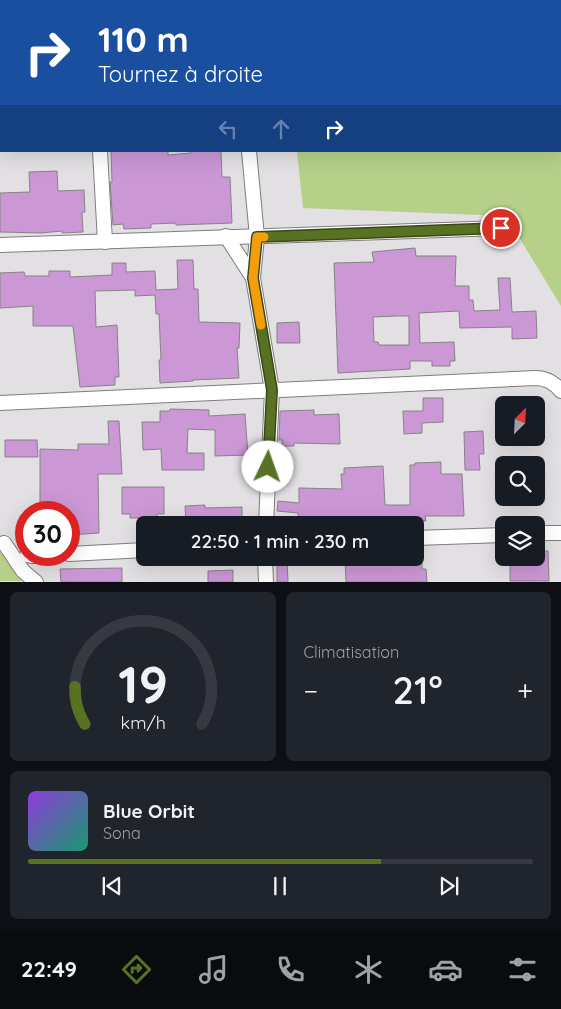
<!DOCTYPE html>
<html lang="fr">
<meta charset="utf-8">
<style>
:root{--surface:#171b24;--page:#20242c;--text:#f1f3f6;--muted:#9ea1a6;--line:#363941;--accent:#597123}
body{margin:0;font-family:Quicksand,sans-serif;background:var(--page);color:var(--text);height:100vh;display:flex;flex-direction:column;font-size:19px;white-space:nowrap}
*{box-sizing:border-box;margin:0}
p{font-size:16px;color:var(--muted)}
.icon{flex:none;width:28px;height:28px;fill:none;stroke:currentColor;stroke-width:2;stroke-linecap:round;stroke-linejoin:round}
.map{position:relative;height:582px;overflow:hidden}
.panel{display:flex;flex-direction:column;gap:10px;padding:10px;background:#0d0f14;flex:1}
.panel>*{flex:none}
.hud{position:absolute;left:0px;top:0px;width:561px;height:152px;box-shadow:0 5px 20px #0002;background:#1a4fa0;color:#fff;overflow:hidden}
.needle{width:32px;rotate:24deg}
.tools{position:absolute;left:495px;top:396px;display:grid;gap:10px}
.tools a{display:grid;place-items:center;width:50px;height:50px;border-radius:8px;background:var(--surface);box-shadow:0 5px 20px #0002;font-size:25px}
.speed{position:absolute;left:15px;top:501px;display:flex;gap:10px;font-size:25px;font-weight:700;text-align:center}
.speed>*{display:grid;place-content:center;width:65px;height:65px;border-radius:50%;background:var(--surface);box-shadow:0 5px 20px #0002;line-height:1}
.speed .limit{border:8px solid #d22;background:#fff;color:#111}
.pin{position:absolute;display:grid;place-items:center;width:42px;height:42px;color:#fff;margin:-21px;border:2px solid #fff;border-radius:50%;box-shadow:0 1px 5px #0007}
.me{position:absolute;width:55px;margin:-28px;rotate:3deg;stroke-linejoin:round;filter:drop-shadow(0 0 4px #0008)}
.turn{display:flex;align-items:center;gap:18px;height:105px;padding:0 15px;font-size:22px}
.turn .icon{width:65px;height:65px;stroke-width:2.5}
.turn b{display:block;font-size:35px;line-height:42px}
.lanes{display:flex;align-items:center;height:48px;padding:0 15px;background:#0003;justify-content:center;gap:25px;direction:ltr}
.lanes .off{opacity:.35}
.big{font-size:38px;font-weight:600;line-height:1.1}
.panel .card{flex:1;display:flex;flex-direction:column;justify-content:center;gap:8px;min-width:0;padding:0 18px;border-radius:8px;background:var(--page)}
.panel .dial{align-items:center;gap:0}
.dial svg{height:130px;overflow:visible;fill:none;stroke:var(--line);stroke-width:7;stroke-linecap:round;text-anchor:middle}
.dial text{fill:var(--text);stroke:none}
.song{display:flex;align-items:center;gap:15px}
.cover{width:60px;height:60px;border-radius:8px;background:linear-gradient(135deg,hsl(270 70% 55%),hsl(160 70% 35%))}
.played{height:5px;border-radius:2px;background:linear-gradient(90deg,var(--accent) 70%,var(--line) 70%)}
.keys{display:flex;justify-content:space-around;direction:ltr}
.heat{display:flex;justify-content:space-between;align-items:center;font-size:28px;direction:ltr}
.panel .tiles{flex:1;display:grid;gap:10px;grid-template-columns:1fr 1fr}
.card:last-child{grid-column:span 2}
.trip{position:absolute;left:136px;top:516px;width:288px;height:50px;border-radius:8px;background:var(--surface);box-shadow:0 5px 20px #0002;font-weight:600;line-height:50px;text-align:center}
.tabs{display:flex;height:80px;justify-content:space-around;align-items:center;background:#090b0e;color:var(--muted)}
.tabs .icon{width:35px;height:35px}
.tabs .on{color:var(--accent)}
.tabs b{font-size:22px;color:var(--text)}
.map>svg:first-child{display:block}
.green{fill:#b6d08a}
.building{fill:#cb97d5;stroke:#868387;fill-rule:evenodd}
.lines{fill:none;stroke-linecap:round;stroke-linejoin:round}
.minor-casing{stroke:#7f7c80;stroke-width:16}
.minor{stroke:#fff;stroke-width:14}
.route-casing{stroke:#3a4917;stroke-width:12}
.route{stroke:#597123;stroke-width:9}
.slow{stroke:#f59e0b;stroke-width:9}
</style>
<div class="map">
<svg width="561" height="582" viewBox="0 0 561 582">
<rect width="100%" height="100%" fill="#e3e0e4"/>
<g class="green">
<polygon points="147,0 561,0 561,306 506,216 303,208 297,151 560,151 560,1 147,1"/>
<polygon points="0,551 22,581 0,581"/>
</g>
<g class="building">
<polygon points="111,151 168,151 168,155 191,153 191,151 221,151 222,177 230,177 232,223 176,225 176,223 151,224 151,228 124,229 123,224 113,225 110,182 112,182"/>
<polygon points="57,171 58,191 84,190 85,212 82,212 83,232 62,233 62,231 41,233 0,232 0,193 30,192 29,172"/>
<path d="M415,248L416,256H456L455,286H469V300H473L474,311L500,310L498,278H510L512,312L536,311L537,338L512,339V327L460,328L459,311L419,313L420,343L454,342L455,361H450V366H432V361H410V369L338,373L334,263L374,262L372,252ZM397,316H409V345H379L378,342H374L373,317Z"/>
<polygon points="177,260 193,260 194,289 198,289 199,322 240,323 239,348 237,348 239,378 193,380 193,381 160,383 159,360 161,360 159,314 156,314 155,295 135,296 135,290 95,291 96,327 117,325 119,377 115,377 115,385 80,387 73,326 33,326 33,306 0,308 0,273 24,272 25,276 49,276 49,271 70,271 70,277 112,275 112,263 126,263 126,272 155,271 156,290 178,289"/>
<polygon points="299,322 300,343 277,343 277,323"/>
<polygon points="423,398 443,398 443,422 422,423 422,433 404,434 403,411 423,411"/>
<polygon points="170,409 209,410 209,416 245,414 248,455 215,456 215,430 188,429 187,453 204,453 204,470 162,470 161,449 143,450 142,422 160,422 160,411 170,411"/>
<polygon points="314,410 314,415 339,414 340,444 294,443 294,446 282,446 282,440 279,440 280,411"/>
<polygon points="108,421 119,421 122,474 98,474 99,533 69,535 69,512 40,512 40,449 78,450 78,444 109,444"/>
<polygon points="483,431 484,454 479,454 480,470 465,470 464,432"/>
<polygon points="5,440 37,440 38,457 5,457"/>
<polygon points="441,462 441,474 462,474 464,516 425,516 426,521 372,523 358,523 358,521 321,520 321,525 298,525 298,513 277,511 278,501 299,503 299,488 342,489 341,474 344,474 344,468 383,466 385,505 410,505 410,465 415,465 415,463"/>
<polygon points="122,487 164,487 164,514 157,514 157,518 130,518 130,514 122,514"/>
<polygon points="205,505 205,508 242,507 242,525 186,525 185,506"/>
<polygon points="536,551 548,551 549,581 510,581 510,558 536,558"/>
<polygon points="277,558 287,558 288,582 277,582"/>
<polygon points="345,558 422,558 422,569 426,569 427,582 346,582"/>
<polygon points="122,568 122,582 61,582 60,569"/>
<polygon points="233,570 233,582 208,582 208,571"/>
</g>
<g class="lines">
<defs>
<g id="minor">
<polyline points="93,0 93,1"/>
<polyline points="245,1 245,0"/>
<polyline points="100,151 105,242"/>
<polyline points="249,151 257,237 253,278"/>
<polyline points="226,236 253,278 272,390 266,525"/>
<polyline points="0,245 501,228"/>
<path d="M0,403L535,378C546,378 554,382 561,391"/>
<polyline points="536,533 561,533"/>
<polyline points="415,538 504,535"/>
<polyline points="4,543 23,571 36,582"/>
<polyline points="69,554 145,550"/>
<polyline points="27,555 33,556 57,555"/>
<polyline points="265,558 266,582"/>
</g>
</defs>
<use href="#minor" class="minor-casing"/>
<use href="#minor" class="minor"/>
</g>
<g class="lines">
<defs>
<polyline id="route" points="268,467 272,390 253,278 257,237 501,228"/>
</defs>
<use href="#route" class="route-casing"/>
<use href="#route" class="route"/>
<polyline class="slow" points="261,325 253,278 257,237 264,237"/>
</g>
</svg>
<div class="tools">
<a><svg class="needle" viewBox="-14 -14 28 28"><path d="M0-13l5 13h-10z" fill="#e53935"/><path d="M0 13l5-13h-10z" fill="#9ea1a6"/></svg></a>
<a><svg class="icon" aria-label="search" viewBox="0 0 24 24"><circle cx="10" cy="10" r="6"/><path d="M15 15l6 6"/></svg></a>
<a><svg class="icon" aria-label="layers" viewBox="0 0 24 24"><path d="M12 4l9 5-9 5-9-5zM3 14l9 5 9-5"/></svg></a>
</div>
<div class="speed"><div class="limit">30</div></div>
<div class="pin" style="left:501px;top:228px;background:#d93025"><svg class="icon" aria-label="arrive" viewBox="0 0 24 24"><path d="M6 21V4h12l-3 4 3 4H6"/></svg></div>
<svg class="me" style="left:268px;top:467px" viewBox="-20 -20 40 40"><circle r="19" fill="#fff"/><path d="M0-13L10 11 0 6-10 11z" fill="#597123"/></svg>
<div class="trip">22:50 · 1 min · 230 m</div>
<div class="hud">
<div class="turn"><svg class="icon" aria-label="right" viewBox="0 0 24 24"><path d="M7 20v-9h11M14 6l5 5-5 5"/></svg><div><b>110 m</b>Tournez à droite</div></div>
<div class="lanes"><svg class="icon off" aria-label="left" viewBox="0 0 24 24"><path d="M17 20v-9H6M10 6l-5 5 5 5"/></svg><svg class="icon off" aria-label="ahead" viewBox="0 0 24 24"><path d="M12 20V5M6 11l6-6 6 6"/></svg><svg class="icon" aria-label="right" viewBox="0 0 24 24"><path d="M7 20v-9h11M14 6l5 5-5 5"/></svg></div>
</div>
</div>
<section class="panel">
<div class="tiles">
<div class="card dial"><svg viewBox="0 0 100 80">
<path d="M14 69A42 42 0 1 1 86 69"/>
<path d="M14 69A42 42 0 0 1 8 46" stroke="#597123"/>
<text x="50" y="56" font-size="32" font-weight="700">19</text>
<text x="50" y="72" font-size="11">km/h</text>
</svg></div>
<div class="card"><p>Climatisation</p>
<div class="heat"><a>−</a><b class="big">21°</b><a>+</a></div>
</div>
<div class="card">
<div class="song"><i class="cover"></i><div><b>Blue Orbit</b><p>Sona</p></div></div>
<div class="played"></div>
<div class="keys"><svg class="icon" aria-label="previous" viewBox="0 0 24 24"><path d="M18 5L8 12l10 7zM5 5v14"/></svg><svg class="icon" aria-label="pause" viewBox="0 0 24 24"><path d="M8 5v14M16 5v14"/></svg><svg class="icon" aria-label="next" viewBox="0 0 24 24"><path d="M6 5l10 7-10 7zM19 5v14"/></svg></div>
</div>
</div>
</section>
<nav class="tabs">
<b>22:49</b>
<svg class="icon on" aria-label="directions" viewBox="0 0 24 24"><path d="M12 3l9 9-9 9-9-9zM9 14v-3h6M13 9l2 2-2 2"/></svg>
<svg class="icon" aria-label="music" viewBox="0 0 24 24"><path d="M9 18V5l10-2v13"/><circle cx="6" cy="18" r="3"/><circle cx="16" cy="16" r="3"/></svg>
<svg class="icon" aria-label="phone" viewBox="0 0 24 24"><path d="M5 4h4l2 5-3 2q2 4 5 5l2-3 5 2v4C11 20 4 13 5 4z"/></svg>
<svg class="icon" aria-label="climate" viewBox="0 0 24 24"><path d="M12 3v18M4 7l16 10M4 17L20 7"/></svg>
<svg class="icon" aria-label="car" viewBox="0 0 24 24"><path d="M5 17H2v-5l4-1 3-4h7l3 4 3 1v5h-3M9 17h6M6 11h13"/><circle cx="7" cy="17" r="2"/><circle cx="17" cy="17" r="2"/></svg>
<svg class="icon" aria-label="filters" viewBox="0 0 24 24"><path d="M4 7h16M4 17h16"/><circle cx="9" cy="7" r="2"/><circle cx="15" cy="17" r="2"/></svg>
</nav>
